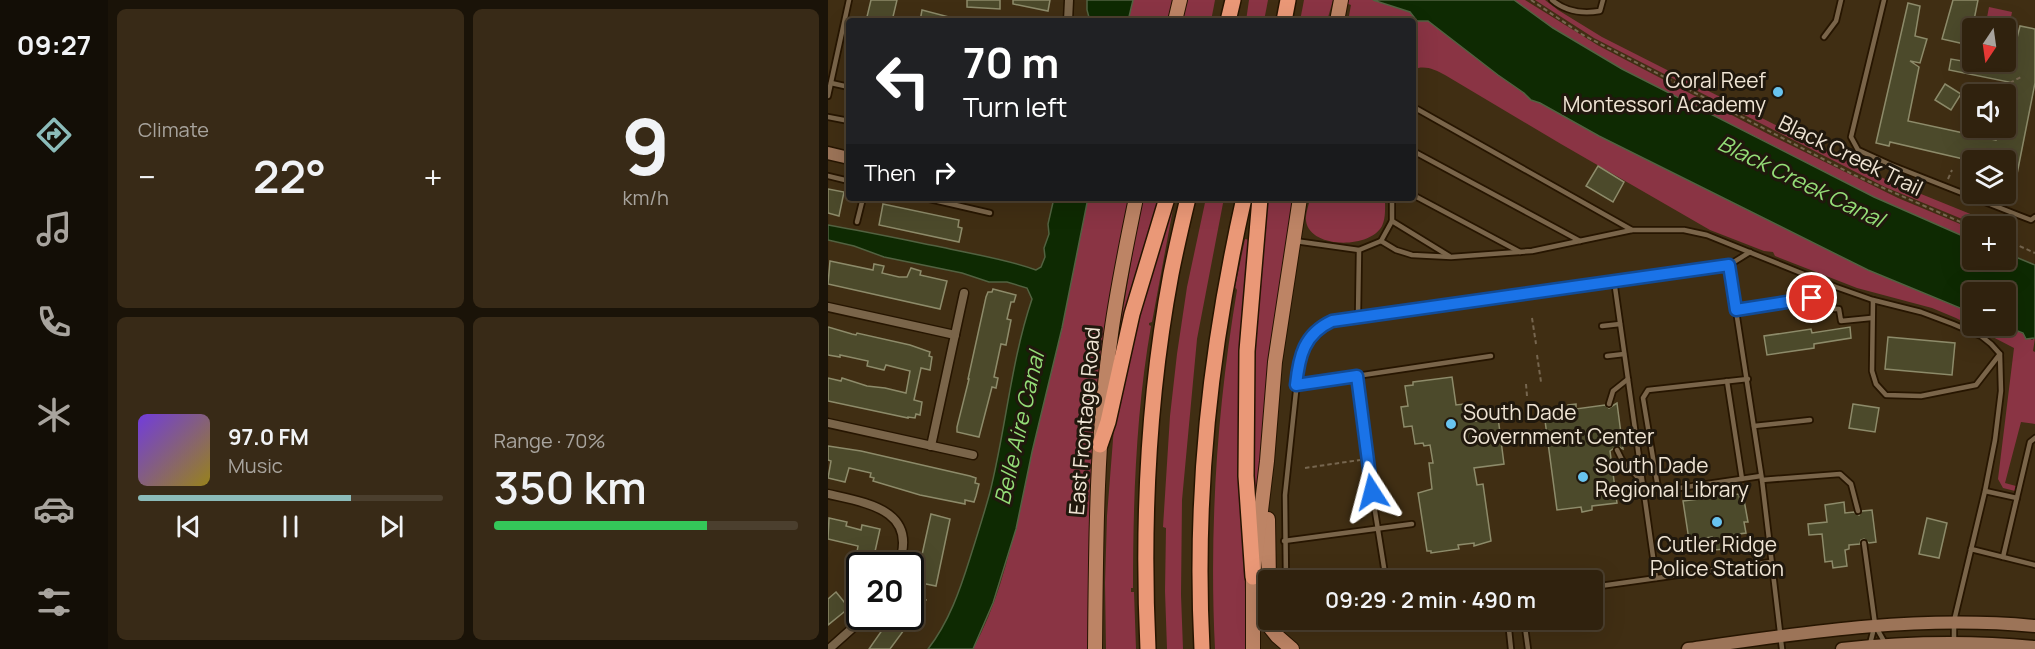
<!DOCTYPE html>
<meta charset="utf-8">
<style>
:root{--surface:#30220e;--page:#382a17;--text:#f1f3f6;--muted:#a8a49e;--line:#4b3f2e;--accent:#8bbbb9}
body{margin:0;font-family:Manrope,sans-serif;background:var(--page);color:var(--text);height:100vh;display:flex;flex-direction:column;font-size:22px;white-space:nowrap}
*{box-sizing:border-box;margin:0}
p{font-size:20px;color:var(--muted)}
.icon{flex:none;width:33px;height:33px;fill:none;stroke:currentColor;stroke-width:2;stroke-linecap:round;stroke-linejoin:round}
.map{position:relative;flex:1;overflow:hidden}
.panel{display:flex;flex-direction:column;gap:9px;padding:9px;background:#1a1308;width:720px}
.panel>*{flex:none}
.top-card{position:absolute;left:18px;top:18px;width:570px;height:183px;border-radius:6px;box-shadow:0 6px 24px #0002,0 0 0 2px var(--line);background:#202124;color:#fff;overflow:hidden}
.needle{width:39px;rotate:193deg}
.tools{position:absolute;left:1134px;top:18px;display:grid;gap:12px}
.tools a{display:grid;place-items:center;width:54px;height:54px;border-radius:6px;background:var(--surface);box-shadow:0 6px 24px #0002,0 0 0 2px var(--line);font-size:30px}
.speed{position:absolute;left:18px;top:552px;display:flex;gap:12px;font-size:30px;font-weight:700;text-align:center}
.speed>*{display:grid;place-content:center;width:78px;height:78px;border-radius:50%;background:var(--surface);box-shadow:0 6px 24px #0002,0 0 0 2px var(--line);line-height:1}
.speed .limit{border:3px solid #111;border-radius:9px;background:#fff;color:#111}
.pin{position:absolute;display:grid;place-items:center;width:51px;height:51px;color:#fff;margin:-26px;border:3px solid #fff;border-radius:50%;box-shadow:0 2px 6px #0007}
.me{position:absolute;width:66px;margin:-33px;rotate:351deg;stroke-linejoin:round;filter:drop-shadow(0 0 4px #0008)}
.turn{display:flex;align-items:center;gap:21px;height:126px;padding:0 18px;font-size:27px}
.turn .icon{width:78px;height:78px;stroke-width:2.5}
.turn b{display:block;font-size:42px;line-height:51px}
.then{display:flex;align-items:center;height:57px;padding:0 18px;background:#0003;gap:12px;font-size:22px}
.big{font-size:45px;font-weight:600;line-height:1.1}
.panel .tile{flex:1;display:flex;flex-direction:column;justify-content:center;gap:9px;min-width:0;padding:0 21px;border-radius:9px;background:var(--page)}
.panel .dial{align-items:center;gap:0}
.dial b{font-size:78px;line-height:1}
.song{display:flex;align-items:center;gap:18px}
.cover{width:72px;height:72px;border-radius:9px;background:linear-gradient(135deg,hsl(260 70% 55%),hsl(50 70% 35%))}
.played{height:6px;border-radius:3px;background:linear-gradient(90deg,var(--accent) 70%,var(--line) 70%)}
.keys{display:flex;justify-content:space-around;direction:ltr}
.heat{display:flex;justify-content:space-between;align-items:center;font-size:33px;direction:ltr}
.charge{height:9px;border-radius:4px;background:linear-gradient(90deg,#34c759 70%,var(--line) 0)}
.panel .tiles{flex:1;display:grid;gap:9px;grid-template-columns:repeat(2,1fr)}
.trip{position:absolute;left:430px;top:570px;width:345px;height:60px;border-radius:6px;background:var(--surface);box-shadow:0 6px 24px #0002,0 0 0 2px var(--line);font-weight:600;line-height:60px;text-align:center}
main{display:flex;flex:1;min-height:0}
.dock{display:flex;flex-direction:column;width:108px;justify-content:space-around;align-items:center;background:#130e06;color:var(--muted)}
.dock .icon{width:42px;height:42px}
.dock .selected{color:var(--accent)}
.dock b{font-size:27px;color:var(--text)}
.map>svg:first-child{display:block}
.green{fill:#8a3444}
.water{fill:#0e2a02;stroke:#526241;stroke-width:1.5}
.building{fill:#4c4a2b;stroke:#8d8b6a;stroke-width:1.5}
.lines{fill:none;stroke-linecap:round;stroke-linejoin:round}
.lane-casing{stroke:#261500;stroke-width:8}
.street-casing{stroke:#261500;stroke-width:11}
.secondary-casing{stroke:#261500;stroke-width:15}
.primary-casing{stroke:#261500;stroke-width:16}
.highway-casing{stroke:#261500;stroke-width:18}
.path{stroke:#76664f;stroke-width:2;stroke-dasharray:4.5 3;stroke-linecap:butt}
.lane{stroke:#7a654a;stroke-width:4.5}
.street{stroke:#7a654a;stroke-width:8}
.secondary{stroke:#9c7458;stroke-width:12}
.primary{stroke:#bd8465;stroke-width:14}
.highway{stroke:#ea9877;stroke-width:15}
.route-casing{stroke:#114b97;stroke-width:15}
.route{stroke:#1a73e8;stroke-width:10}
.poi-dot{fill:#68c4f0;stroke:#20180d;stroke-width:2}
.labels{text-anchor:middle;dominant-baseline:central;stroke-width:6;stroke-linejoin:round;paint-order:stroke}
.poi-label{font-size:21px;fill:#efe4d4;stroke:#20180d;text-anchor:start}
.street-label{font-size:21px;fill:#efe4d4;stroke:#20180d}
.water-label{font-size:22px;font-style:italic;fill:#94dd77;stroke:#20180d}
</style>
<main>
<nav class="dock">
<b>09:27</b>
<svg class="icon selected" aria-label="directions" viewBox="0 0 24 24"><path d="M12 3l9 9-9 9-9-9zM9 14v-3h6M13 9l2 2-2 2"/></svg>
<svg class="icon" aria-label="music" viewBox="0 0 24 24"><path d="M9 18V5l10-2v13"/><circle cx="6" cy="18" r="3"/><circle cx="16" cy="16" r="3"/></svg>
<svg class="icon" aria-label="phone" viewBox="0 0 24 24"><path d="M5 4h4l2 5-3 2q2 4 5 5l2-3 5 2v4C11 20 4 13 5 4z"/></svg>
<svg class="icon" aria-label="climate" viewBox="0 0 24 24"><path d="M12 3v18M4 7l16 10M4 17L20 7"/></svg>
<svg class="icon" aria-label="car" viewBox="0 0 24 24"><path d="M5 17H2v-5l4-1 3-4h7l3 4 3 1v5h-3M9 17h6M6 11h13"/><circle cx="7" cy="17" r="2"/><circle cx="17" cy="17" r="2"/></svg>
<svg class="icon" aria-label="filters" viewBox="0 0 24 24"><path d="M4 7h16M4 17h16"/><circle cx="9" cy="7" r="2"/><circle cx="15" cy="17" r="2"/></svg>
</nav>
<section class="panel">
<div class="tiles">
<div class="tile"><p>Climate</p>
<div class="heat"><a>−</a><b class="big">22°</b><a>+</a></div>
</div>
<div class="tile dial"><b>9</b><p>km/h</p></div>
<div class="tile">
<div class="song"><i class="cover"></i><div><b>97.0 FM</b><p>Music</p></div></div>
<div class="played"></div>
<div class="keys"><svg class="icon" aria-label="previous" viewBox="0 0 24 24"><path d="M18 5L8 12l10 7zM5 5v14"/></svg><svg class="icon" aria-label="pause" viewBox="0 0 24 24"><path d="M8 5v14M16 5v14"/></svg><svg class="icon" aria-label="next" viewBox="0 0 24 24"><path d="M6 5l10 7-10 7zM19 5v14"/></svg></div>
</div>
<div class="tile"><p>Range · 70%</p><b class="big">350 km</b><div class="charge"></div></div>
</div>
</section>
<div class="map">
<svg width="1207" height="649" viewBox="0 0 1207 649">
<rect width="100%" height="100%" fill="#402e13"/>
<g class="green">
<polygon points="305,0 346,0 341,21 300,21"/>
<polygon points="358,0 387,0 383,21 353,21"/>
<polygon points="421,0 440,0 436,21 418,21"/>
<polygon points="476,0 505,0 499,21 472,21"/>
<path d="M509,0H545L582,12L585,17L600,21L613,30L670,75L696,93L703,100L712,103L771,136L1040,270L1144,313V326C1168,326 1184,324 1204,340L1207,338L1205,351L1207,352V424L1193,422L1177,483L1188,486L1187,491L1175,488L1170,479L1186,348L1128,318L1104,308L1029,288L947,256L945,252L936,251L882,230L733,144L617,75C606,69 598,65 585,69V21H520L523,5Z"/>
<polygon points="686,0 697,0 771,46 940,134 1070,198 1144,229 1144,240 1046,197 794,69 725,28"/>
<polygon points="707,0 717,0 730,10 774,37 1003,153 1061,181 1172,226 1151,226 1057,187 766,38"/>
<polygon points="1161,7 1184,12 1178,43 1178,28 1157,28"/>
<path d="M260,198H302L267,425L261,521L260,649H145C178,589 189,519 203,453C212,411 225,370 234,328C243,285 249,241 260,198Z"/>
<polygon points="314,198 334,198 287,357"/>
<path d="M344,198H347L324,322L321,323V325L323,326C308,412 305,501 305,588H303V592H306L308,649H278L277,583L279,516L286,427L294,374Z"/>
<polygon points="378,198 396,198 369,339 354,500 353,595 355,649 339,649 337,591 338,528 335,527 342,416 349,354 359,287"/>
<path d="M439,198H466L436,415L427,514C418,408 430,303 439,198Z"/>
<path d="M482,198H557C557,207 558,218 554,226C542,249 482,249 478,221C477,214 481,205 482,198Z"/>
<path d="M417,239L423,240L415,478L418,649H387C381,529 389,409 409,290L407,287Z"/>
</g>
<g class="water">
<polygon points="259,0 305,0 300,21 262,21 259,10"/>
<polygon points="545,0 686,0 725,28 794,69 1046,197 1144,240 1144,260 1178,260 1178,253 1207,265 1207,338 1198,339 1195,333 1177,326 1178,292 1144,292 1144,313 1040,270 771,136 712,103 703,100 696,93 670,75 600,21 589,21 582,12"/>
<path d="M226,198H260L234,328L204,452L188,529L165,603L145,649H100C121,622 132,590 142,558C149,536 156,514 162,492C178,428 183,361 204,299L199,288L179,282H161L134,273L56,257L26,246L0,240V225C40,232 78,240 118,248C148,255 178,259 208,270L213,267L217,257L216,248L221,234L220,224Z"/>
</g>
<g class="building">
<polygon points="43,0 69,0 64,21 38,21"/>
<polygon points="139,0 172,0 172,9 139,7"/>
<polygon points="185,0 222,0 220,11 185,4"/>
<polygon points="1125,0 1150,0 1141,45 1114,39"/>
<polygon points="1080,3 1092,6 1087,36 1099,39 1092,63 1082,61 1091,67 1080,121 1168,140 1171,128 1178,128 1178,100 1181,82 1121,70 1123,59 1134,61 1137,48 1144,49 1144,62 1178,62 1178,57 1184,58 1192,26 1207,29 1207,83 1189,174 1178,171 1178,160 1144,161 1062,142 1061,146 1048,143"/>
<polygon points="94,10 125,18 125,21 92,21"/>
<polygon points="1117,84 1133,94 1123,110 1107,100"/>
<polygon points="770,166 796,182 785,202 758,186"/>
<polygon points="0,189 16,192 11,216 0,213"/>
<polygon points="55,204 131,220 130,227 134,228 131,242 51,225"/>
<polygon points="2,261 45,270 46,264 56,266 54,273 71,277 79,277 83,268 93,271 92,275 119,281 112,309 0,284"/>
<polygon points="165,289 188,295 186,302 183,302 179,319 183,320 178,345 173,344 166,377 170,378 168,388 164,387 151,437 129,432 129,427 141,379 140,379 158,297 160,292 164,292"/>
<polygon points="0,327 24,334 28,335 29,333 82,345 102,352 101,356 104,357 102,370 93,368 86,400 94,402 92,415 88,414 87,418 80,417 80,418 0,401 0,378 13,381 14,378 39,386 57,388 78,393 82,371 58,365 56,370 39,366 40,361 12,355 12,357 0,355"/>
<polygon points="1022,327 1023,338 986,344 986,348 939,355 936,336 983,329 984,333"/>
<polygon points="1060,337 1127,343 1124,375 1057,369"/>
<polygon points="624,377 628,405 645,403 647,421 670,417 676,464 646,468 649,485 655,484 663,541 646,546 646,543 630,545 631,549 603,553 603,551 599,551 590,493 604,489 601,463 605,463 602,445 596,446 595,443 587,444 584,426 576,427 573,407 580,406 577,386 585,385 585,382"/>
<polygon points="789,403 795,449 789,446 782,451 789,503 764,506 764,510 754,512 753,507 729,510 716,413 740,410 740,405 748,404 748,409 777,405 781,408"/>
<polygon points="1025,404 1051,408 1047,432 1021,428"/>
<polygon points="0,446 33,451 142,476 148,478 147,483 151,484 148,496 146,502 137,500 137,504 92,495 45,481 46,478 42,477 43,473 21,468 17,482 0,478 3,461 0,460"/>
<polygon points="911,494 912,501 916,500 920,522 916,522 918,533 895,536 897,549 886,550 884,537 861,540 855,501"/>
<polygon points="1016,502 1017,513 1026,512 1031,515 1034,511 1044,510 1048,542 1041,543 1036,539 1033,540 1032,544 1021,545 1021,549 1017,550 1019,566 1005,568 1004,561 997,562 994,534 981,535 980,524 999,522 997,505"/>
<polygon points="103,514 122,519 108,586 88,582"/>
<polygon points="1,518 19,522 18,526 33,530 34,525 52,529 46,556 29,552 30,546 0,539"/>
<polygon points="1099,518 1119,523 1111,558 1091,554"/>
<polygon points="82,589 98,600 62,649 41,649 64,616 82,616"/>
<polygon points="8,592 21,608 0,625 0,599"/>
</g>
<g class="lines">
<defs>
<g id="lane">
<path d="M724,0C738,12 754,14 772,11L775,0"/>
<polyline points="1056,0 1023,137 1030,150 1063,165 1190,215 1203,220 1207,217"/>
<polyline points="996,37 1008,21 1013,0"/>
<polyline points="3,83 21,87"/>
<polyline points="0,96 21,0"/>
<polyline points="585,109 589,109 804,230 856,230 879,235 1008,287 1045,300 1093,312 1125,324 1153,336 1163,344 1172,354 1173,391 1167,440 1157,491 1126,621 1126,643"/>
<polyline points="0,117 21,121"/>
<polyline points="585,151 752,241"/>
<polyline points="0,176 21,181"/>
<polyline points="585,195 692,252"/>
<polyline points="97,198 162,213"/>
<polyline points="564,221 621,256"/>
<polyline points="29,222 35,198"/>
<polyline points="467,241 531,250 530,316"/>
<polyline points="553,241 568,250 584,255 623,257 704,251 804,230"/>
<polyline points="531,250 553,241 564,221 564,198"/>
<polyline points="901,265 934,480 954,649"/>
<polyline points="786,280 828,578"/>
<polyline points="1045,300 1044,371 1048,384 1058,395 1093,396 1148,385 1172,354"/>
<polyline points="908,310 984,298 994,309 1011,309 1013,321 1043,318"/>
<polyline points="774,326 792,324"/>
<polyline points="779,356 796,354"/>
<polyline points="529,376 539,461 558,580"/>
<polyline points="920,379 820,390 815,398 830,488 838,490 933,476"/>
<polyline points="899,381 914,479"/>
<polyline points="468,385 663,356"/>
<polyline points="781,404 785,391 800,379"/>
<polyline points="926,426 982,420"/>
<polyline points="789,450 794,460 814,482"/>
<polyline points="934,480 1012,474 1023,484 1030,511"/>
<polyline points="1157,491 1189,498"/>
<polyline points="456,541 584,524"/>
<polyline points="1036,543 1047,624 1042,644"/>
<polyline points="1143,549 1207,565"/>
<polyline points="1175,557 1202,442 1207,438"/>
<polyline points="458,580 457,495 471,363 475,349 485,333 498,324 512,318 901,265 922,252"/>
<polyline points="765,587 943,562"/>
<polyline points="482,620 512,625 560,620"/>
<polyline points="671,620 681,629"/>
<polyline points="680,620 683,649"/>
<polyline points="696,620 700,649"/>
<polyline points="1048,627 1057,643"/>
</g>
<g id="street">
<polyline points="240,21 241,0"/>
<polyline points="0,307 127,335"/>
<polyline points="0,423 145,455"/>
<polyline points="103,446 136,293"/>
<path d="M0,494C39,503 92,510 70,566"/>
<polyline points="1,649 38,616"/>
</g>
<g id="secondary">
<polyline points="0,153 21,158"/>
<path d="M860,649C978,632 1088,615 1207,626"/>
<path d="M1014,649C1079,642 1143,641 1207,647"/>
</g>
<g id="primary">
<polyline points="347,21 352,0"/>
<polyline points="509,21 513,0"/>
<polyline points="440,519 441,582"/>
<polyline points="425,606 449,636 464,649"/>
<path d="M267,649C268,547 268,444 282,342C288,294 298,246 308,198"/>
<polyline points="425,649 425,577 439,461 447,362 472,198"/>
</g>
<g id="highway">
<polyline points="400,21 405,0"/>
<polyline points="456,21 460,0"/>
<polyline points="272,445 280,422 304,314 339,198"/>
<polyline points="425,577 418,476 419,351 432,198"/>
<path d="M320,649C314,524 320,397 343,274C348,249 354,223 360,198"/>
<path d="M374,649C366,494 382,349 416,198"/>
</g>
</defs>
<use href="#lane" class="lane-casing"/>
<use href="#street" class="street-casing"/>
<use href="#secondary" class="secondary-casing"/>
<use href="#primary" class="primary-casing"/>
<use href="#highway" class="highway-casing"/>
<g class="path">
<polyline points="703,0 755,35 1026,175 1144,227"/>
<polyline points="1146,94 1178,85 1193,77"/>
<polyline points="1136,95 1140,96 1144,95"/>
<polyline points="1120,179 1124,170"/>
<polyline points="1178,240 1207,253"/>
<polyline points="704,318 708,344"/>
<polyline points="709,355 713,382"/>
<polyline points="698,384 699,396"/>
<polyline points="477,468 532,460"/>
</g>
<use href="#lane" class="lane"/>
<use href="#street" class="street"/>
<use href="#secondary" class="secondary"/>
<use href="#primary" class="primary"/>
<use href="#highway" class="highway"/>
</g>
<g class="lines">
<defs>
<path id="route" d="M544,492L529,376L468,385C471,356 476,334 504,321L901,265L908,310L984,298"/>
</defs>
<use href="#route" class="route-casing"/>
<use href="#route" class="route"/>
</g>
<g class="poi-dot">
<circle cx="950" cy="92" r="6"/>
<circle cx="623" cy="424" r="6"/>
<circle cx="755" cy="477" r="6"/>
<circle cx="889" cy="522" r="6"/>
</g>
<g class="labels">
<g class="poi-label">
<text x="938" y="80" text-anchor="end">Coral Reef<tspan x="938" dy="24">Montessori Academy</tspan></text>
<text x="635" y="412">South Dade<tspan x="635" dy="24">Government Center</tspan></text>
<text x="767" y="465">South Dade<tspan x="767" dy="24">Regional Library</tspan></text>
<text x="889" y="544" text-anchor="middle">Cutler Ridge<tspan x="889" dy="24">Police Station</tspan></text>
</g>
<g class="street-label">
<text transform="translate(1023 155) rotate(26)">Black Creek Trail</text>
<text transform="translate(256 421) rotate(-85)">East Frontage Road</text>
</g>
<g class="water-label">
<text transform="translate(973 181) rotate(26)">Black Creek Canal</text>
<text transform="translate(191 428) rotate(-77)">Belle Aire Canal</text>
</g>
</g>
</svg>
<div class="tools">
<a><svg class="needle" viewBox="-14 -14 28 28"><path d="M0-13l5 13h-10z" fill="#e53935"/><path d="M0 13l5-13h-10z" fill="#a8a49e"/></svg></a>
<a><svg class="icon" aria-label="sound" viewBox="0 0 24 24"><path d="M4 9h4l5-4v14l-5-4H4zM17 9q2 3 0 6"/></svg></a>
<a><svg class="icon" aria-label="layers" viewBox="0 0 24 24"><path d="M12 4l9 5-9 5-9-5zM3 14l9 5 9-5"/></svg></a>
<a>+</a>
<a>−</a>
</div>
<div class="speed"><div class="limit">20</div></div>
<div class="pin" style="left:984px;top:298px;background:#d93025"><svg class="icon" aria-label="arrive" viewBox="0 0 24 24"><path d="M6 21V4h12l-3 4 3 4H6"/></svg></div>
<svg class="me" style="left:544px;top:492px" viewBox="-20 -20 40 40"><path d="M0-17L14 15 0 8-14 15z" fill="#1a73e8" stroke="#fff" stroke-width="4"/></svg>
<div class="trip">09:29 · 2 min · 490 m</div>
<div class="top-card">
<div class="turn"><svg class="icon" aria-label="left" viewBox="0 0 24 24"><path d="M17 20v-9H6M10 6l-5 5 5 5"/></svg><div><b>70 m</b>Turn left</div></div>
<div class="then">Then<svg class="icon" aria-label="right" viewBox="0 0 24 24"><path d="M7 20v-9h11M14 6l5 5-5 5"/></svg></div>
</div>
</div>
</main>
